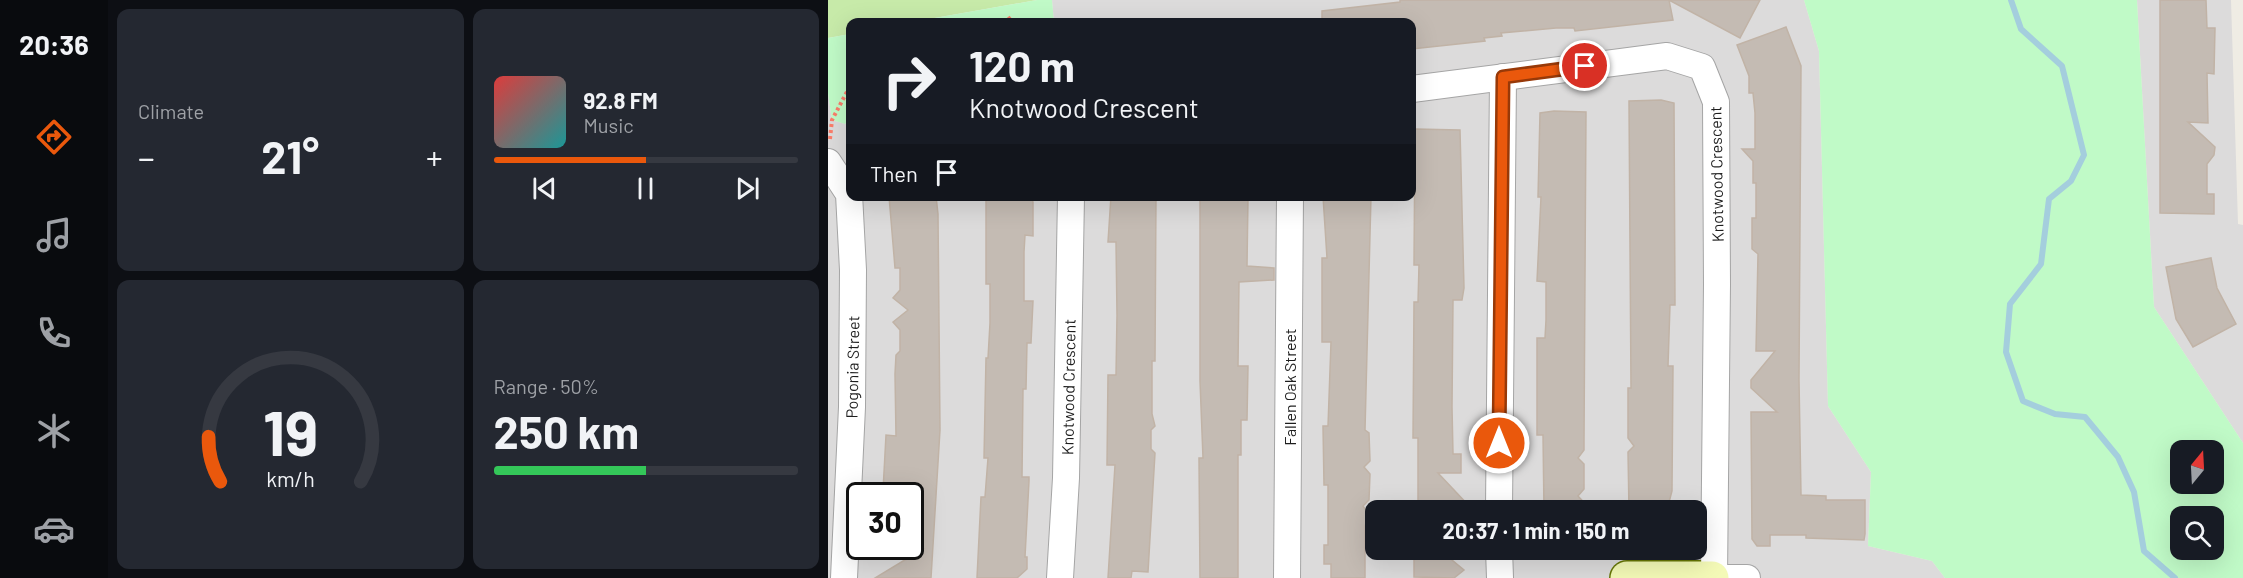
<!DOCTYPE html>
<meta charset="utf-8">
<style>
:root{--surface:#171b24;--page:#242831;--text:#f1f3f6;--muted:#9ea1a6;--line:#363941;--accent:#ea580c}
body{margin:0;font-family:Barlow,sans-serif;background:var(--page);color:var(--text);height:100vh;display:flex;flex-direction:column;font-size:22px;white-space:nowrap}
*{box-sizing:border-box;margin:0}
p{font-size:20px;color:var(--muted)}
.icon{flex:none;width:33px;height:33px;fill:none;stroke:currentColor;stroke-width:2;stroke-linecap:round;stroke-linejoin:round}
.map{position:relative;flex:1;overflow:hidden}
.drawer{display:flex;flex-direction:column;gap:9px;padding:9px;background:#0d0f14;width:720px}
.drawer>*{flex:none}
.top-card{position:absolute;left:18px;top:18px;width:570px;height:183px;border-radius:12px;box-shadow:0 6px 24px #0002;background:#171b24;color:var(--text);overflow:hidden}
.needle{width:39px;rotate:18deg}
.fabs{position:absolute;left:1342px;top:440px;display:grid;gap:12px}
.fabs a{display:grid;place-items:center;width:54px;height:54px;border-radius:12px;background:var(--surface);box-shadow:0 6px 24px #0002;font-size:30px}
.speed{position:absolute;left:18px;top:482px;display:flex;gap:12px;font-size:30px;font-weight:700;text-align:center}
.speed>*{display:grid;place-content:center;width:78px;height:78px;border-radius:50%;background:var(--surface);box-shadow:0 6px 24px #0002;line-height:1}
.speed .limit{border:3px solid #111;border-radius:9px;background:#fff;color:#111}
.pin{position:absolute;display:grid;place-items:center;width:51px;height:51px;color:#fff;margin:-26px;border:3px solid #fff;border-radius:50%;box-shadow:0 2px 6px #0007}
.me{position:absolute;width:66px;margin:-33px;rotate:0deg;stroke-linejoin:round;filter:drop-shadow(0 0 4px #0008)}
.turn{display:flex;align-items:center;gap:21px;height:126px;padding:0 24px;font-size:27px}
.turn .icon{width:78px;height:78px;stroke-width:2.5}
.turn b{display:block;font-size:42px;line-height:51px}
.then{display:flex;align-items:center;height:57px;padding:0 24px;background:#0003;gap:12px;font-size:22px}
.big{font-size:45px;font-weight:700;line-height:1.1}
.drawer .widget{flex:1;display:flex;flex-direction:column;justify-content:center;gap:9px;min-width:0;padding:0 21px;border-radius:12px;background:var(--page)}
.drawer .dial{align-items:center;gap:0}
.dial svg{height:156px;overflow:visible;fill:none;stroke:var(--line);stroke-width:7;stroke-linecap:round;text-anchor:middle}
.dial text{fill:var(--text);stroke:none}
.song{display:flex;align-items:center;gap:18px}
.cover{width:72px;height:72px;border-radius:9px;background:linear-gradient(135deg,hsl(0 70% 55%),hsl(180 70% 35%))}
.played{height:6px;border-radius:3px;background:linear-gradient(90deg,var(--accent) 50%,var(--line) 50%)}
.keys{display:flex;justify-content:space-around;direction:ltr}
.heat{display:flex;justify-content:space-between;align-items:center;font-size:33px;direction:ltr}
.charge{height:9px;border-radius:4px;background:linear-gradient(90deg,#34c759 50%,var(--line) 0)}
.drawer .tiles{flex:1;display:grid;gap:9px;grid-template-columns:repeat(2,1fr)}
.trip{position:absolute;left:537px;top:500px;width:342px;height:60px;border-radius:12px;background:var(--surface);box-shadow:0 6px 24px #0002;font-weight:700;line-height:60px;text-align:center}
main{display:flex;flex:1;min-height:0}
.tabs{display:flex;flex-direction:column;width:108px;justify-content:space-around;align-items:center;background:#090b0e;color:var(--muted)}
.tabs .icon{width:42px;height:42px}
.tabs .active{color:var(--accent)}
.tabs b{font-size:27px;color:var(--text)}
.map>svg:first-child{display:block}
.residential{fill:#dcdbdb;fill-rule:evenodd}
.grass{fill:#c7eaa9}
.park{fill:#c0fac7;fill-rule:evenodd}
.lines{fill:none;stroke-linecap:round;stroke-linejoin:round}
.stream{stroke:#a4cedd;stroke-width:6}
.building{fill:#c4bbb3;stroke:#c1b3a6;stroke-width:1.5}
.street-casing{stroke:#a5a5a5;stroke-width:28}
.secondary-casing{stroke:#667604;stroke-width:36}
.path{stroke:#fa7d6a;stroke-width:4;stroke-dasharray:3 3;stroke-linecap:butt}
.street{stroke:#fff;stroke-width:26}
.secondary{stroke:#f4fab7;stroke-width:33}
.route-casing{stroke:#983908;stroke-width:15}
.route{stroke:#ea580c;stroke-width:10}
.labels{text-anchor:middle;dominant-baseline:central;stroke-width:5;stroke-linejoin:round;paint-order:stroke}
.street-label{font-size:16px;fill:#1e1e1e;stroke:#fff}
</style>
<main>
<nav class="tabs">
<b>20:36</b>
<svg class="icon active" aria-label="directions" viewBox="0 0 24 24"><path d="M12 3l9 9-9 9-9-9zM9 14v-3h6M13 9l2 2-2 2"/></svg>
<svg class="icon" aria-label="music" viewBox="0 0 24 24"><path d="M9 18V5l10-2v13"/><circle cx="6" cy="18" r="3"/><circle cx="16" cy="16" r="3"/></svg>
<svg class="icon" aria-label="phone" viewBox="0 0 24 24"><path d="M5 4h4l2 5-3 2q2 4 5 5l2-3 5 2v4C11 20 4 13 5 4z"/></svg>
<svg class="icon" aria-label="climate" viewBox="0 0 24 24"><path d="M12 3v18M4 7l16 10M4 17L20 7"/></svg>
<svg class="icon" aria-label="car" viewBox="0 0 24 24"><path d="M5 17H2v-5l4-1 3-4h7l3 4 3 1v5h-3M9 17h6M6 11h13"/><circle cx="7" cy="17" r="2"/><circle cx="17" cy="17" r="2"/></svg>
</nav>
<section class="drawer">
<div class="tiles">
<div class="widget"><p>Climate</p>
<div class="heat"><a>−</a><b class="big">21°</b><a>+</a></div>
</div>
<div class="widget">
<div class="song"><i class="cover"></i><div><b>92.8 FM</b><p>Music</p></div></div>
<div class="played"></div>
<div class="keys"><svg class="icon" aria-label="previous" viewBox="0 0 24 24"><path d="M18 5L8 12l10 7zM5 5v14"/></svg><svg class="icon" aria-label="pause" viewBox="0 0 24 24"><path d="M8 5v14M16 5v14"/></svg><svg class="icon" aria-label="next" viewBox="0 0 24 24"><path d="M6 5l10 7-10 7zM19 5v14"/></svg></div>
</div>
<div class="widget dial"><svg viewBox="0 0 100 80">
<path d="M14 69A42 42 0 1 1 86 69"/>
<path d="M14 69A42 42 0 0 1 8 46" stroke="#ea580c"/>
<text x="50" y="56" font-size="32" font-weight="700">19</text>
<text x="50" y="72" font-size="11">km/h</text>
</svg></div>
<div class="widget"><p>Range · 50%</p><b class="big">250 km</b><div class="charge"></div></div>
</div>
</section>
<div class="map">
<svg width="1415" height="578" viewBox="0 0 1415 578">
<rect width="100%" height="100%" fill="#efece4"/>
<g class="residential">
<path d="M224,0H976L991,51L1000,406L1043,472L1040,546L1104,561L1117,578H0V93L4,120L17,124L22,118V196H584V22H226ZM32,495H82V546H32ZM548,510H868V549H548Z"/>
<polygon points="1309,0 1403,0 1410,224 1415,225 1415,443 1326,307"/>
</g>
<polygon class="grass" points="0,0 209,0 84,22 22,22 22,34 0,38"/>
<g class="park">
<polygon points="209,0 224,0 226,22 84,22"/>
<path d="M976,0H1309L1326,307L1415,443V578H1117L1104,561L1040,546L1043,472L1000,406L991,51ZM1353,450H1386V483H1353ZM1353,516H1386V549H1353Z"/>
<polygon points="22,34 22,118 17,124 4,120 0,93 0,38"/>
</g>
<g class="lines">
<polyline class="stream" points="1183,0 1193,29 1234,66 1256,155 1243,181 1221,199 1213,264 1182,304 1178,352 1195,401 1227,414 1257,417 1290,457 1306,492 1316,551 1347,578"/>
</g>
<g class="building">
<polygon points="572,0 932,0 912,38 841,0 845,20 747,31 746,28 728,28 673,33 674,36 656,38 657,41 584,49 584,22 494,22 494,11 572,2"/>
<polygon points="1332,0 1378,0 1379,28 1387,28 1386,74 1379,73 1380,123 1360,122 1387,147 1386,155 1379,164 1379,194 1386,194 1386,214 1332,213"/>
<polygon points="958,27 973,66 971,380 973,495 998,496 998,500 1037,500 1037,534 1036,540 978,538 978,535 942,535 942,546 929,546 924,539 923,412 949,412 923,388 923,380 947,351 928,351 930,254 924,249 924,218 928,218 928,183 925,183 925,161 914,149 927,149 927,113 925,93 921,93 921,76 909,45"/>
<polygon points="833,100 846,103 847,305 842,305 840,366 845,366 844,491 839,510 801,510 800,452 806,446 800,438 800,388 803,388 801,101"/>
<polygon points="726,111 758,112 756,441 756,450 750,458 756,464 756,489 750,496 763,510 716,510 715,435 709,435 709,338 717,338 718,320 718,282 709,281 713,197 710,197 712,113"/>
<polygon points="587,129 632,130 636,288 634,300 625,300 624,407 625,454 633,454 633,473 610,473 643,508 590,508 590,438 585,438 586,302 590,302 591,265 586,265"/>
<polygon points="61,196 108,196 110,214 112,430 103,578 47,578 95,549 82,548 82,493 55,491 58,435 68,436 67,374 68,355 72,351 72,330 65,322 80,310 65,298 72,290 72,268 67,268"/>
<polygon points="158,196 203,196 205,202 205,236 197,235 196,252 196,301 205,301 203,343 199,343 198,389 195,389 194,477 201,477 201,481 197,557 199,557 199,569 189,578 149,578 153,497 157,497 160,458 156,458 158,358 160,358 162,323 162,284 158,284"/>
<polygon points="283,196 328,196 327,361 324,361 324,414 327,426 323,430 323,449 327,453 320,572 304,571 303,578 280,578 287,465 279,465 280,375 288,375 289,315 288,242 280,242"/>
<polygon points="372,196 420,198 419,266 446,268 446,280 411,282 410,366 420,366 419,420 413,420 413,455 410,455 410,578 372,578 371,458 375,458 372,381"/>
<polygon points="495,196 543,196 537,430 541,433 542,461 536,467 542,474 541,500 535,506 541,515 537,526 537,578 503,578 503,564 496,564 496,545 500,545 500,485 496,485 495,426 500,426 503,342 494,342 494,258 499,258"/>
<polygon points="1383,258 1389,288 1408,324 1365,347 1348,319 1338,267"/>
<polygon points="586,549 622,549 624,560 636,570 626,578 586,577"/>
</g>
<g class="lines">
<defs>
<g id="street">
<polyline points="584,89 839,56 874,67 888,102 889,284 886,578"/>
<polyline points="0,162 21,194 25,270 24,407 16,578"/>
<polyline points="671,510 675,77"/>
<polyline points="671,549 672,578"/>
<polyline points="232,578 238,478 243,196"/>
<polyline points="459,578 462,196"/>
<polyline points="898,578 919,578"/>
</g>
<polyline id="secondary" points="799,578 884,578"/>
</defs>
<use href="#street" class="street-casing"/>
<use href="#secondary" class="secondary-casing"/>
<g class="path">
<polyline points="180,17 184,22"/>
<polyline points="2,139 4,120 22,86"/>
</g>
<use href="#street" class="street"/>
<use href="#secondary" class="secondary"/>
</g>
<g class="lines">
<defs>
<polyline id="route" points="671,443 675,77 757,66"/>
</defs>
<use href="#route" class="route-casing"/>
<use href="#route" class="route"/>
</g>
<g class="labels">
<g class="street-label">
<text transform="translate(888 174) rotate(-91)">Knotwood Crescent</text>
<text transform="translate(24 367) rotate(-89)">Pogonia Street</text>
<text transform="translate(240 387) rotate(-89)">Knotwood Crescent</text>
<text transform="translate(461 387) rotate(-90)">Fallen Oak Street</text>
</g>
</g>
</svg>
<div class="fabs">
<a><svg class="needle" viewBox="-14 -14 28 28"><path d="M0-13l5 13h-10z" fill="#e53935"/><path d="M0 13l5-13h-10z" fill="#9ea1a6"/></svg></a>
<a><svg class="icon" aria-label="search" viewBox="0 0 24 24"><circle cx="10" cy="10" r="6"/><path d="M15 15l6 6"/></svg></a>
</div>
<div class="speed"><div class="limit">30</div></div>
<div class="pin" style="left:757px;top:66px;background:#d93025"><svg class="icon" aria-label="arrive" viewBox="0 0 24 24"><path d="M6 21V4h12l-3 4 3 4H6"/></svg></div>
<svg class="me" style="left:671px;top:443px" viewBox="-20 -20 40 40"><circle r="17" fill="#ea580c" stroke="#fff" stroke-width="3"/><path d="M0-11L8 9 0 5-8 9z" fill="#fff"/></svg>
<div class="trip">20:37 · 1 min · 150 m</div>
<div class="top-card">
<div class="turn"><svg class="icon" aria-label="right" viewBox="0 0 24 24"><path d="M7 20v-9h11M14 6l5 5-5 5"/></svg><div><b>120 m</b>Knotwood Crescent</div></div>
<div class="then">Then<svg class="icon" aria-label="arrive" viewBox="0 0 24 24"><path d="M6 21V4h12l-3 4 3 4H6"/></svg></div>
</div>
</div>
</main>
